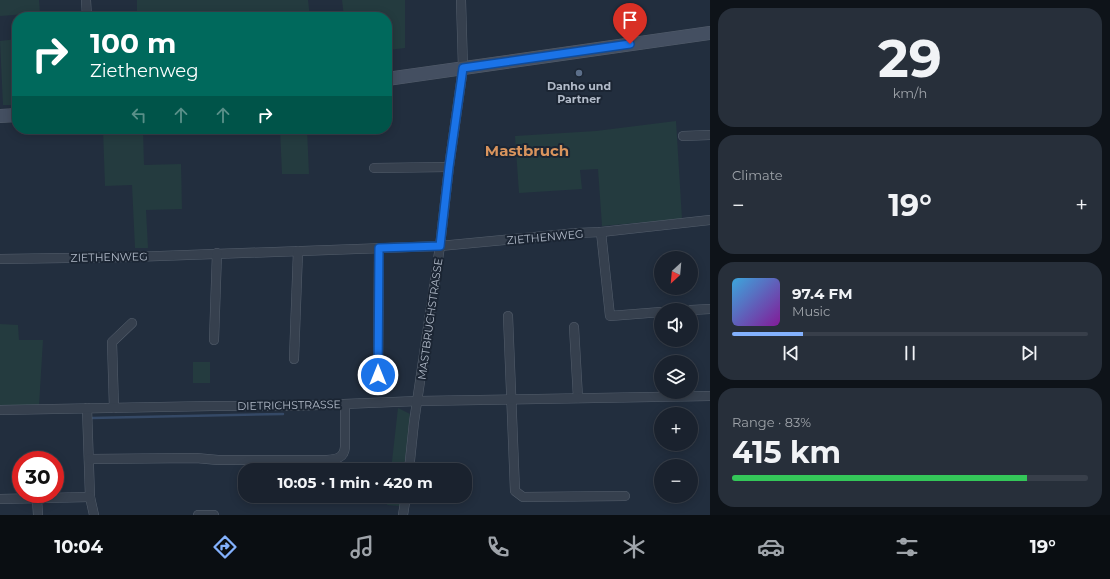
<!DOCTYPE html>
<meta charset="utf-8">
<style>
:root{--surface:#1a222e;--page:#272f3a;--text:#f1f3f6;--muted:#9fa4aa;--line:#383f4a;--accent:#83b1fd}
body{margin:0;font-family:Montserrat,sans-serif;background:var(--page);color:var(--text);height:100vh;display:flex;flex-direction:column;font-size:15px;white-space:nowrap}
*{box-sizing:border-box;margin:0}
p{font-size:13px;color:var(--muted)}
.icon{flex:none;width:22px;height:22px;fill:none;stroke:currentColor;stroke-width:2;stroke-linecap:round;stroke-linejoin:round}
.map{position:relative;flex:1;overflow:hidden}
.drawer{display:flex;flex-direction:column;gap:8px;padding:8px;background:#0e1319;width:400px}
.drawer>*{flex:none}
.top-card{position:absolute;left:12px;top:12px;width:380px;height:122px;border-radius:16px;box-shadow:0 2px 10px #0003,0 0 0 1px var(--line);background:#00695c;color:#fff;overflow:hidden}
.needle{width:26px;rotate:206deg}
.tools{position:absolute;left:654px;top:251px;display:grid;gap:8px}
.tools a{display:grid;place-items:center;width:44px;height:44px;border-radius:50%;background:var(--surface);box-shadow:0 2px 10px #0003,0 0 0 1px var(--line);font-size:20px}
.speed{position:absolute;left:12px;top:451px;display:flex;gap:8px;font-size:20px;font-weight:700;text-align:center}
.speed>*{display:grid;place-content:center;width:52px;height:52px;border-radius:50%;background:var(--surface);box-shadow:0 2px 10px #0003,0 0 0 1px var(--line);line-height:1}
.speed .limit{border:6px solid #d22;background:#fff;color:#111}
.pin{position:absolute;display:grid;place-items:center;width:34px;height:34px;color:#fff;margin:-41px -17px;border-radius:50% 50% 50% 0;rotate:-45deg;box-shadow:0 0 4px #0007}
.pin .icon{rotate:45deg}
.me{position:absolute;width:44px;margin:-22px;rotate:0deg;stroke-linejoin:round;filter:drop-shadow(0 0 3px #0008)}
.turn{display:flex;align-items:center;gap:14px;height:84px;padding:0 12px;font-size:18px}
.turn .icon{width:52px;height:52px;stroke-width:2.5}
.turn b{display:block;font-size:28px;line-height:34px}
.lanes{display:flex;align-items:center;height:38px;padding:0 12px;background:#0003;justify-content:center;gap:20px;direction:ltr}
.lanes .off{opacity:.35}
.big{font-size:30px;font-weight:700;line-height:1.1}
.drawer .tile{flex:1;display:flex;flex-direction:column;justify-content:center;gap:6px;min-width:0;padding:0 14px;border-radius:16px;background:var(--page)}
.drawer .dial{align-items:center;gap:0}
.dial b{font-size:52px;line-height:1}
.song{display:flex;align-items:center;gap:12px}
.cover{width:48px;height:48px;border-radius:6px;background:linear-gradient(135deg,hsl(200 70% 55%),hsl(290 70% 35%))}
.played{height:4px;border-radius:2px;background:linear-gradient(90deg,var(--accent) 20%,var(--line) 20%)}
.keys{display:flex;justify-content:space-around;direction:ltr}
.heat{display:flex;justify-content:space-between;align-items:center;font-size:22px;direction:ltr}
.charge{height:6px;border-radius:3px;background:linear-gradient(90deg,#34c759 83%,var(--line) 0)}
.trip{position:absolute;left:238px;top:463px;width:234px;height:40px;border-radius:16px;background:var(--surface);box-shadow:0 2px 10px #0003,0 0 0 1px var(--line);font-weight:700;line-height:40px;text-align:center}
.tab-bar{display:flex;height:64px;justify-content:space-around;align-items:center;background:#0a0e12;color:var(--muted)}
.tab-bar .icon{width:28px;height:28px}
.tab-bar .selected{color:var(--accent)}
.tab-bar b{font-size:18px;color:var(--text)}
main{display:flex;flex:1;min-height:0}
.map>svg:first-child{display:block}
.green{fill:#243b3f}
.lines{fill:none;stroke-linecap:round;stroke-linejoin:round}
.stream{stroke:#354966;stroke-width:2.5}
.street-casing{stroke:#545e6c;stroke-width:10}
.secondary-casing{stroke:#545e6c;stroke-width:14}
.street{stroke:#36404e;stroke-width:9}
.secondary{stroke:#444f61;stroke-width:13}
.route-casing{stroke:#114b97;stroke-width:10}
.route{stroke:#1a73e8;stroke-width:7}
.service-dot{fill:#5c6f8a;stroke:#1b2533;stroke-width:1.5}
.labels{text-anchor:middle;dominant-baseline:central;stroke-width:4;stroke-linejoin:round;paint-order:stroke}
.poi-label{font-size:11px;font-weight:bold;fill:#b2bbc9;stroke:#1b2533}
.street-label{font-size:11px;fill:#b2bbc9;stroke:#1b2533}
.district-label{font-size:15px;font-weight:bold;fill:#d9945d;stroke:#1b2533}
</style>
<main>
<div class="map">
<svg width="710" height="515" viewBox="0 0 710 515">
<rect width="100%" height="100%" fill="#222e3e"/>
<g class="green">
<polygon points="0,0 39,0 40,13 0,16"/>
<polygon points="137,0 308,0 310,17 137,17"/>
<polygon points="342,0 405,0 405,48 388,50 387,47 387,17 344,17"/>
<polygon points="17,39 17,105 3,105 0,41"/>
<polygon points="676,121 682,219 602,226 598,169 580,170 582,189 519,193 515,136 596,131"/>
<polygon points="103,129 143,129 144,165 181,164 182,209 146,210 148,248 135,248 132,185 105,186"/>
<polygon points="280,129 307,129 309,174 282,174"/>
<polygon points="0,324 18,325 19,340 43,340 39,406 0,407"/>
<rect x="193" y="362" width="17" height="21"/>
<polygon points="398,408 410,414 404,470 391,470"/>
<polygon points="388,496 401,496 400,506 387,505"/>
</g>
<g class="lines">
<polyline class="stream" points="92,418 283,414"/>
<defs>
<g id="street">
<polyline points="86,0 87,17"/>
<polyline points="683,136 710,135"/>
<polyline points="374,168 449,167"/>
<polyline points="601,232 610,316 661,312"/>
<polyline points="0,259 132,257 440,246 577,233 601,232 710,220"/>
<polyline points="691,310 710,309"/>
<polyline points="508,316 515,491 523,497 625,496"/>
<polyline points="574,327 578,398"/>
<polyline points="214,340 217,253"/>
<polyline points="294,359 298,251"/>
<polyline points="378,375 379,248"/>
<polyline points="87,408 90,497 94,515"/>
<polyline points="114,408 112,342 132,323"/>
<polyline points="0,410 213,406 294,406 418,401 710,396"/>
<path d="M89,459L196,458L218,460H327C337,459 344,458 345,447V405"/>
<polyline points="409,470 414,422 440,246 449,167 463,68 461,0"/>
<polyline points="0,499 90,497"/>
<polyline points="37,499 38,515"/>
<polyline points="198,515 214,515"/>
<polyline points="403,515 406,496"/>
</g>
<g id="secondary">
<polyline points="387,79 710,33"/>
<polyline points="0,116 17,115"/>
</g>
</defs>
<use href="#street" class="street-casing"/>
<use href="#secondary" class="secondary-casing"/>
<use href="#street" class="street"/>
<use href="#secondary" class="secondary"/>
</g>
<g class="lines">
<defs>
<polyline id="route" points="378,375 379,248 440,246 449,167 463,68 630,44"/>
</defs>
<use href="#route" class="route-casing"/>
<use href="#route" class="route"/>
</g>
<circle class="service-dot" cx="579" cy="73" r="4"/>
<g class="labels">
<g class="poi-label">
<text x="579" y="86">Danho und<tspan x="579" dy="13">Partner</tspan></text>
</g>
<g class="street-label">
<text transform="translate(545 237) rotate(-5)">ZIETHENWEG</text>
<text transform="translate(109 257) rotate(-1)">ZIETHENWEG</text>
<text transform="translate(430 319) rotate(-82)">MASTBRUCHSTRASSE</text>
<text transform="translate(289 405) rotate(-1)">DIETRICHSTRASSE</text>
</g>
<g class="district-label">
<text x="527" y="150">Mastbruch</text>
</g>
</g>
</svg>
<div class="tools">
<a><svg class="needle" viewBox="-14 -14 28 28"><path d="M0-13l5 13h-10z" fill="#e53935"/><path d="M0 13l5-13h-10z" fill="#9fa4aa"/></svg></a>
<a><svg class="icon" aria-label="sound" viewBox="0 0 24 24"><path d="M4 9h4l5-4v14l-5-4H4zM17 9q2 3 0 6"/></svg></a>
<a><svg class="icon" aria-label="layers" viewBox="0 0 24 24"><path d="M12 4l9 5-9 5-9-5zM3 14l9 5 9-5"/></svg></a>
<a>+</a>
<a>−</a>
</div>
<div class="speed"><div class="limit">30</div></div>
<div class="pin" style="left:630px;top:44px;background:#d93025"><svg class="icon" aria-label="arrive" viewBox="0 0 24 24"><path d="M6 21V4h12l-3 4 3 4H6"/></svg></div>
<svg class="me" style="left:378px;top:375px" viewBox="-20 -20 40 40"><circle r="17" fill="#1a73e8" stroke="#fff" stroke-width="3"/><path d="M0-11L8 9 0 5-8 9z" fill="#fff"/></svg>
<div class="trip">10:05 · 1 min · 420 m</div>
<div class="top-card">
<div class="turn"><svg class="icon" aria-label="right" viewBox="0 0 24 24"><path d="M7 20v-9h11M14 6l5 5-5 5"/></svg><div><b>100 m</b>Ziethenweg</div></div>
<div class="lanes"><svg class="icon off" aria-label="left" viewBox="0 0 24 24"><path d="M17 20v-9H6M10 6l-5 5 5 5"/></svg><svg class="icon off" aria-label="ahead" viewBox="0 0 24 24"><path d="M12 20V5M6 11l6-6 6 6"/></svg><svg class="icon off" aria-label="ahead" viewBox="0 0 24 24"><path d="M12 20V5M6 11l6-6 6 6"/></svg><svg class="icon" aria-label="right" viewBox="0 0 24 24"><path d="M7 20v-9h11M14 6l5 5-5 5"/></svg></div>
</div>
</div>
<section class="drawer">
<div class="tile dial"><b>29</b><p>km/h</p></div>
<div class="tile"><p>Climate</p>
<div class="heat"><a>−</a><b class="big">19°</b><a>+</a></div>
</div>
<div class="tile">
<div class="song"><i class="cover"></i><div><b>97.4 FM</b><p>Music</p></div></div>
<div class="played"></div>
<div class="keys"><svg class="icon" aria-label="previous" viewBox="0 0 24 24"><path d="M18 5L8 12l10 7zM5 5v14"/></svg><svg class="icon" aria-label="pause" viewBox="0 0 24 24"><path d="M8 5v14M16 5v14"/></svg><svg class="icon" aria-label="next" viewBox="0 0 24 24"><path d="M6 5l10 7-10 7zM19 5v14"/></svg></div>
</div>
<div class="tile"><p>Range · 83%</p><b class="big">415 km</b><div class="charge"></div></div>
</section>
</main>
<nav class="tab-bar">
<b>10:04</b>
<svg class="icon selected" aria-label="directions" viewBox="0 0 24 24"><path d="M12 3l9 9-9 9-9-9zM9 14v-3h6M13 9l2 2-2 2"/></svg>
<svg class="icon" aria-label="music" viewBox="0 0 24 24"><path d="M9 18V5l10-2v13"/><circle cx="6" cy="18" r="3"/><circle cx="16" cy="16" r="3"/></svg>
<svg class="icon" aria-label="phone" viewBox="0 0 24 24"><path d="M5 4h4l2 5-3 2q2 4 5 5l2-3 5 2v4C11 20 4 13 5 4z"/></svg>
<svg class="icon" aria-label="climate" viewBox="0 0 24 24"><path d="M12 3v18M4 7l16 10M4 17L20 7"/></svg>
<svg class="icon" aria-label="car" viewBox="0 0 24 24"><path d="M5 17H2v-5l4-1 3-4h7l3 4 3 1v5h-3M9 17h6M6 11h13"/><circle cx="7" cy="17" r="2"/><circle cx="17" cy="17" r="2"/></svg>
<svg class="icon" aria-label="filters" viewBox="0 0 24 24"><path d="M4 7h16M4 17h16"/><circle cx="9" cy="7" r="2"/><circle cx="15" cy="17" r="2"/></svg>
<b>19°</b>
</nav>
